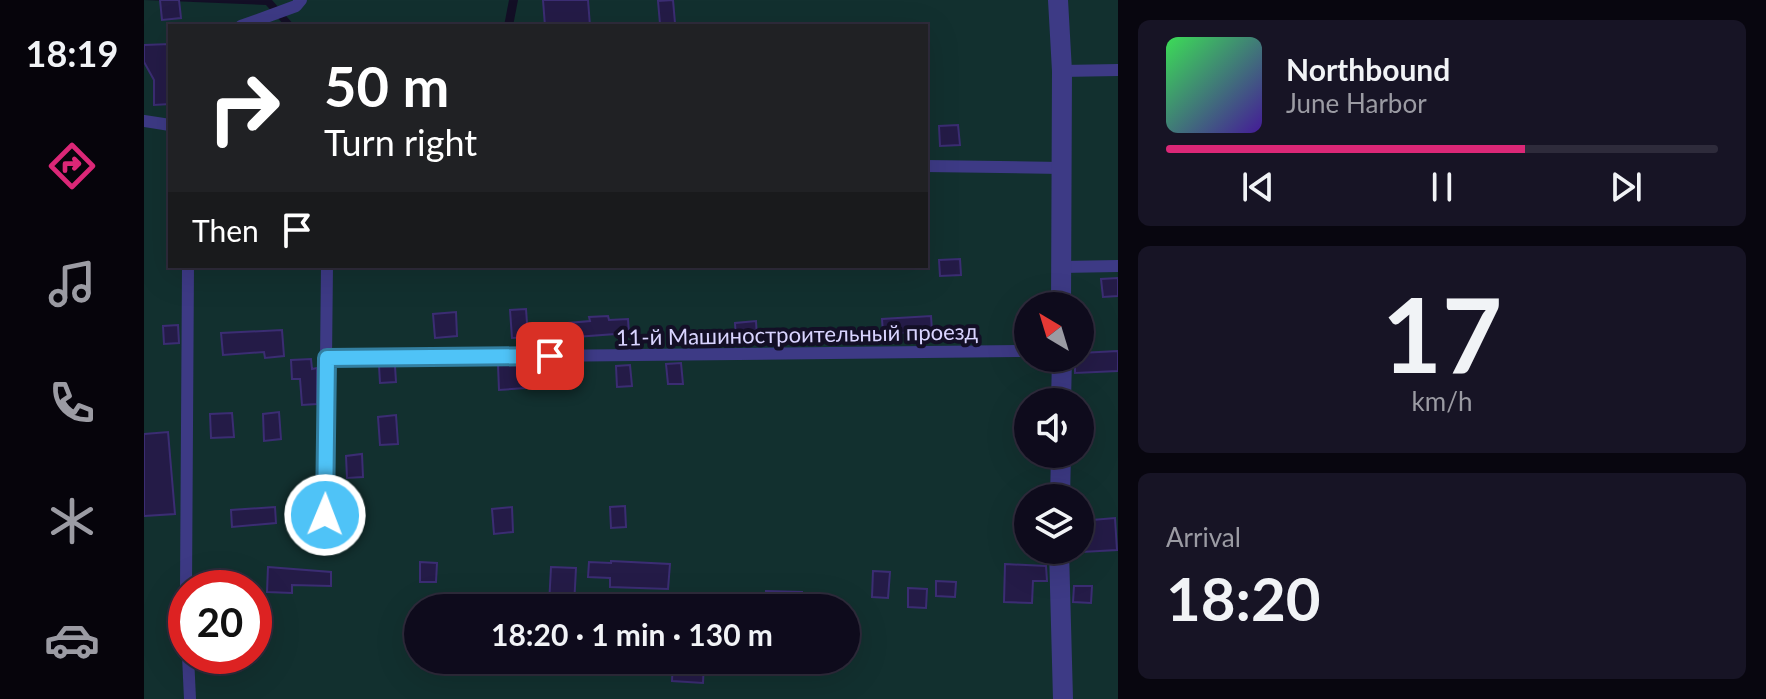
<!DOCTYPE html>
<meta charset="utf-8">
<style>
:root{--surface:#0e0b1c;--page:#171425;--text:#f1f3f6;--muted:#9b9ba3;--line:#2e2b3b;--accent:#db2777}
body{margin:0;font-family:Lato,sans-serif;background:var(--page);color:var(--text);height:100vh;display:flex;flex-direction:column;font-size:30px;white-space:nowrap}
*{box-sizing:border-box;margin:0}
p{font-size:26px;color:var(--muted)}
.icon{flex:none;width:44px;height:44px;fill:none;stroke:currentColor;stroke-width:2;stroke-linecap:round;stroke-linejoin:round}
.map{position:relative;flex:1;overflow:hidden}
.panel{display:flex;flex-direction:column;gap:20px;padding:20px;background:#08060f;width:648px}
.panel>*{flex:none}
.top-card{position:absolute;left:24px;top:24px;width:760px;height:244px;border-radius:0px;box-shadow:0 8px 32px #0002,0 0 0 2px var(--line);background:#202124;color:#fff;overflow:hidden}
.needle{width:52px;rotate:322deg}
.tools{position:absolute;left:870px;top:292px;display:grid;gap:16px}
.tools a{display:grid;place-items:center;width:80px;height:80px;border-radius:50%;background:var(--surface);box-shadow:0 8px 32px #0002,0 0 0 2px var(--line);font-size:40px}
.speed{position:absolute;left:24px;top:570px;display:flex;gap:16px;font-size:40px;font-weight:700;text-align:center}
.speed>*{display:grid;place-content:center;width:104px;height:104px;border-radius:50%;background:var(--surface);box-shadow:0 8px 32px #0002,0 0 0 2px var(--line);line-height:1}
.speed .limit{border:12px solid #d22;background:#fff;color:#111}
.pin{position:absolute;display:grid;place-items:center;width:68px;height:68px;color:#fff;margin:-34px;border-radius:16px;box-shadow:0 4px 12px #0006}
.me{position:absolute;width:88px;margin:-44px;rotate:1deg;stroke-linejoin:round;filter:drop-shadow(0 0 6px #0008)}
.turn{display:flex;align-items:center;gap:28px;height:168px;padding:0 24px;font-size:36px}
.turn .icon{width:104px;height:104px;stroke-width:2.5}
.turn b{display:block;font-size:56px;line-height:68px}
.then{display:flex;align-items:center;height:76px;padding:0 24px;background:#0003;gap:16px;font-size:30px}
.big{font-size:60px;font-weight:700;line-height:1.1}
.panel .widget{flex:1;display:flex;flex-direction:column;justify-content:center;gap:12px;min-width:0;padding:0 28px;border-radius:12px;background:var(--page)}
.panel .dial{align-items:center;gap:0}
.dial b{font-size:104px;line-height:1}
.song{display:flex;align-items:center;gap:24px}
.cover{width:96px;height:96px;border-radius:12px;background:linear-gradient(135deg,hsl(130 70% 55%),hsl(260 70% 35%))}
.played{height:8px;border-radius:4px;background:linear-gradient(90deg,var(--accent) 65%,var(--line) 65%)}
.keys{display:flex;justify-content:space-around;direction:ltr}
.trip{position:absolute;left:260px;top:594px;width:456px;height:80px;border-radius:40px;background:var(--surface);box-shadow:0 8px 32px #0002,0 0 0 2px var(--line);font-weight:700;line-height:80px;text-align:center}
main{display:flex;flex:1;min-height:0}
.tabs{display:flex;flex-direction:column;width:144px;justify-content:space-around;align-items:center;background:#06040b;color:var(--muted)}
.tabs .icon{width:56px;height:56px}
.tabs .selected{color:var(--accent)}
.tabs b{font-size:36px;color:var(--text)}
.map>svg:first-child{display:block}
.green{fill:#12302f;fill-rule:evenodd}
.building{fill:#241b47;stroke:#3b2d73;stroke-width:2}
.lines{fill:none;stroke-linecap:round;stroke-linejoin:round}
.service{stroke:#3d3a85;stroke-width:12}
.minor{stroke:#3d3a85;stroke-width:20}
.route-casing{stroke:#337fa1;stroke-width:20}
.route{stroke:#4fc3f7;stroke-width:14}
.labels{text-anchor:middle;dominant-baseline:central;stroke-width:8;stroke-linejoin:round;paint-order:stroke}
.street-label{font-size:22px;fill:#d9d4ff;stroke:#130f26}
</style>
<main>
<nav class="tabs">
<b>18:19</b>
<svg class="icon selected" aria-label="directions" viewBox="0 0 24 24"><path d="M12 3l9 9-9 9-9-9zM9 14v-3h6M13 9l2 2-2 2"/></svg>
<svg class="icon" aria-label="music" viewBox="0 0 24 24"><path d="M9 18V5l10-2v13"/><circle cx="6" cy="18" r="3"/><circle cx="16" cy="16" r="3"/></svg>
<svg class="icon" aria-label="phone" viewBox="0 0 24 24"><path d="M5 4h4l2 5-3 2q2 4 5 5l2-3 5 2v4C11 20 4 13 5 4z"/></svg>
<svg class="icon" aria-label="climate" viewBox="0 0 24 24"><path d="M12 3v18M4 7l16 10M4 17L20 7"/></svg>
<svg class="icon" aria-label="car" viewBox="0 0 24 24"><path d="M5 17H2v-5l4-1 3-4h7l3 4 3 1v5h-3M9 17h6M6 11h13"/><circle cx="7" cy="17" r="2"/><circle cx="17" cy="17" r="2"/></svg>
</nav>
<div class="map">
<svg width="974" height="699" viewBox="0 0 974 699">
<rect width="100%" height="100%" fill="#130f26"/>
<g class="green">
<path d="M0,0L122,5L141,26H26V266H782V26H369L374,0H974V699H0ZM884,306H936V358H884ZM884,402H936V454H884ZM884,498H936V550H884ZM42,588H110V656H42ZM274,608H702V660H274Z"/>
<polygon points="128,0 365,0 360,26 151,26"/>
</g>
<g class="building">
<polygon points="16,0 35,0 37,18 18,20"/>
<polygon points="399,0 444,0 446,26 401,26"/>
<polygon points="529,0 531,23 516,24 514,1"/>
<polygon points="26,44 26,104 10,105 10,80 0,62 0,45"/>
<polygon points="814,125 816,145 796,146 795,126"/>
<polygon points="816,259 817,275 796,276 795,260"/>
<polygon points="974,278 974,296 959,297 957,279"/>
<polygon points="382,309 384,337 368,338 366,310"/>
<polygon points="312,312 313,336 291,338 289,314"/>
<polygon points="464,316 465,320 484,319 485,333 391,340 390,326 446,321 445,317"/>
<polygon points="787,316 788,331 739,334 738,319"/>
<polygon points="612,321 613,338 592,340 591,323"/>
<polygon points="34,325 35,343 20,344 19,326"/>
<polygon points="138,330 140,356 121,358 120,352 79,355 77,333"/>
<polygon points="974,351 974,371 931,373 931,358 936,358 936,353"/>
<polygon points="167,359 168,369 173,368 173,404 158,405 156,379 148,379 147,360"/>
<polygon points="537,363 539,384 524,384 522,364"/>
<polygon points="354,365 379,365 381,388 355,390"/>
<polygon points="486,365 488,386 473,387 472,366"/>
<polygon points="235,366 251,366 252,382 236,383"/>
<polygon points="135,412 137,439 120,441 119,414"/>
<polygon points="88,413 90,437 67,438 66,414"/>
<polygon points="252,415 254,444 236,445 234,417"/>
<polygon points="24,432 31,514 0,516 0,434"/>
<polygon points="218,454 219,477 203,478 202,456"/>
<polygon points="481,506 482,527 467,528 466,507"/>
<polygon points="131,507 132,523 88,527 87,510"/>
<polygon points="368,507 369,532 350,534 348,509"/>
<polygon points="971,518 973,550 938,552 936,521"/>
<polygon points="467,561 526,564 524,589 466,587 466,578 444,577 445,562 467,563"/>
<polygon points="276,562 293,563 292,582 276,582"/>
<polygon points="861,564 902,566 903,581 889,581 888,603 860,602"/>
<polygon points="124,567 187,572 187,586 148,585 148,593 123,592"/>
<polygon points="407,567 432,568 430,606 405,605"/>
<polygon points="729,571 746,572 744,598 728,597"/>
<polygon points="792,581 812,582 811,597 792,596"/>
<polygon points="930,586 948,586 947,603 929,602"/>
<polygon points="764,588 783,589 782,608 764,607"/>
<polygon points="622,591 658,592 658,608 621,608"/>
<polygon points="529,660 560,661 559,683 528,681"/>
</g>
<g class="lines">
<g class="service">
<polyline points="97,26 152,6 157,0"/>
<polyline points="918,71 974,70"/>
<polyline points="0,121 26,125"/>
<polyline points="782,166 917,168"/>
<polyline points="917,267 974,266"/>
<polyline points="183,358 884,351"/>
<polyline points="180,546 183,266"/>
<polyline points="42,588 44,266"/>
<polyline points="44,656 46,699"/>
</g>
<g class="minor">
<polyline points="914,0 918,71 917,306"/>
<polyline points="917,402 918,358"/>
<polyline points="916,498 917,454"/>
<polyline points="915,550 919,699"/>
</g>
</g>
<g class="lines">
<defs>
<polyline id="route" points="181,515 183,358 406,356"/>
</defs>
<use href="#route" class="route-casing"/>
<use href="#route" class="route"/>
</g>
<g class="labels">
<g class="street-label">
<text transform="translate(653 334) rotate(-1)">11-й Машиностроительный проезд</text>
</g>
</g>
</svg>
<div class="tools">
<a><svg class="needle" viewBox="-14 -14 28 28"><path d="M0-13l5 13h-10z" fill="#e53935"/><path d="M0 13l5-13h-10z" fill="#9b9ba3"/></svg></a>
<a><svg class="icon" aria-label="sound" viewBox="0 0 24 24"><path d="M4 9h4l5-4v14l-5-4H4zM17 9q2 3 0 6"/></svg></a>
<a><svg class="icon" aria-label="layers" viewBox="0 0 24 24"><path d="M12 4l9 5-9 5-9-5zM3 14l9 5 9-5"/></svg></a>
</div>
<div class="speed"><div class="limit">20</div></div>
<div class="pin" style="left:406px;top:356px;background:#d93025"><svg class="icon" aria-label="arrive" viewBox="0 0 24 24"><path d="M6 21V4h12l-3 4 3 4H6"/></svg></div>
<svg class="me" style="left:181px;top:515px" viewBox="-20 -20 40 40"><circle r="17" fill="#4fc3f7" stroke="#fff" stroke-width="3"/><path d="M0-11L8 9 0 5-8 9z" fill="#fff"/></svg>
<div class="trip">18:20 · 1 min · 130 m</div>
<div class="top-card">
<div class="turn"><svg class="icon" aria-label="right" viewBox="0 0 24 24"><path d="M7 20v-9h11M14 6l5 5-5 5"/></svg><div><b>50 m</b>Turn right</div></div>
<div class="then">Then<svg class="icon" aria-label="arrive" viewBox="0 0 24 24"><path d="M6 21V4h12l-3 4 3 4H6"/></svg></div>
</div>
</div>
<section class="panel">
<div class="widget">
<div class="song"><i class="cover"></i><div><b>Northbound</b><p>June Harbor</p></div></div>
<div class="played"></div>
<div class="keys"><svg class="icon" aria-label="previous" viewBox="0 0 24 24"><path d="M18 5L8 12l10 7zM5 5v14"/></svg><svg class="icon" aria-label="pause" viewBox="0 0 24 24"><path d="M8 5v14M16 5v14"/></svg><svg class="icon" aria-label="next" viewBox="0 0 24 24"><path d="M6 5l10 7-10 7zM19 5v14"/></svg></div>
</div>
<div class="widget dial"><b>17</b><p>km/h</p></div>
<div class="widget"><p>Arrival</p><b class="big">18:20</b></div>
</section>
</main>
